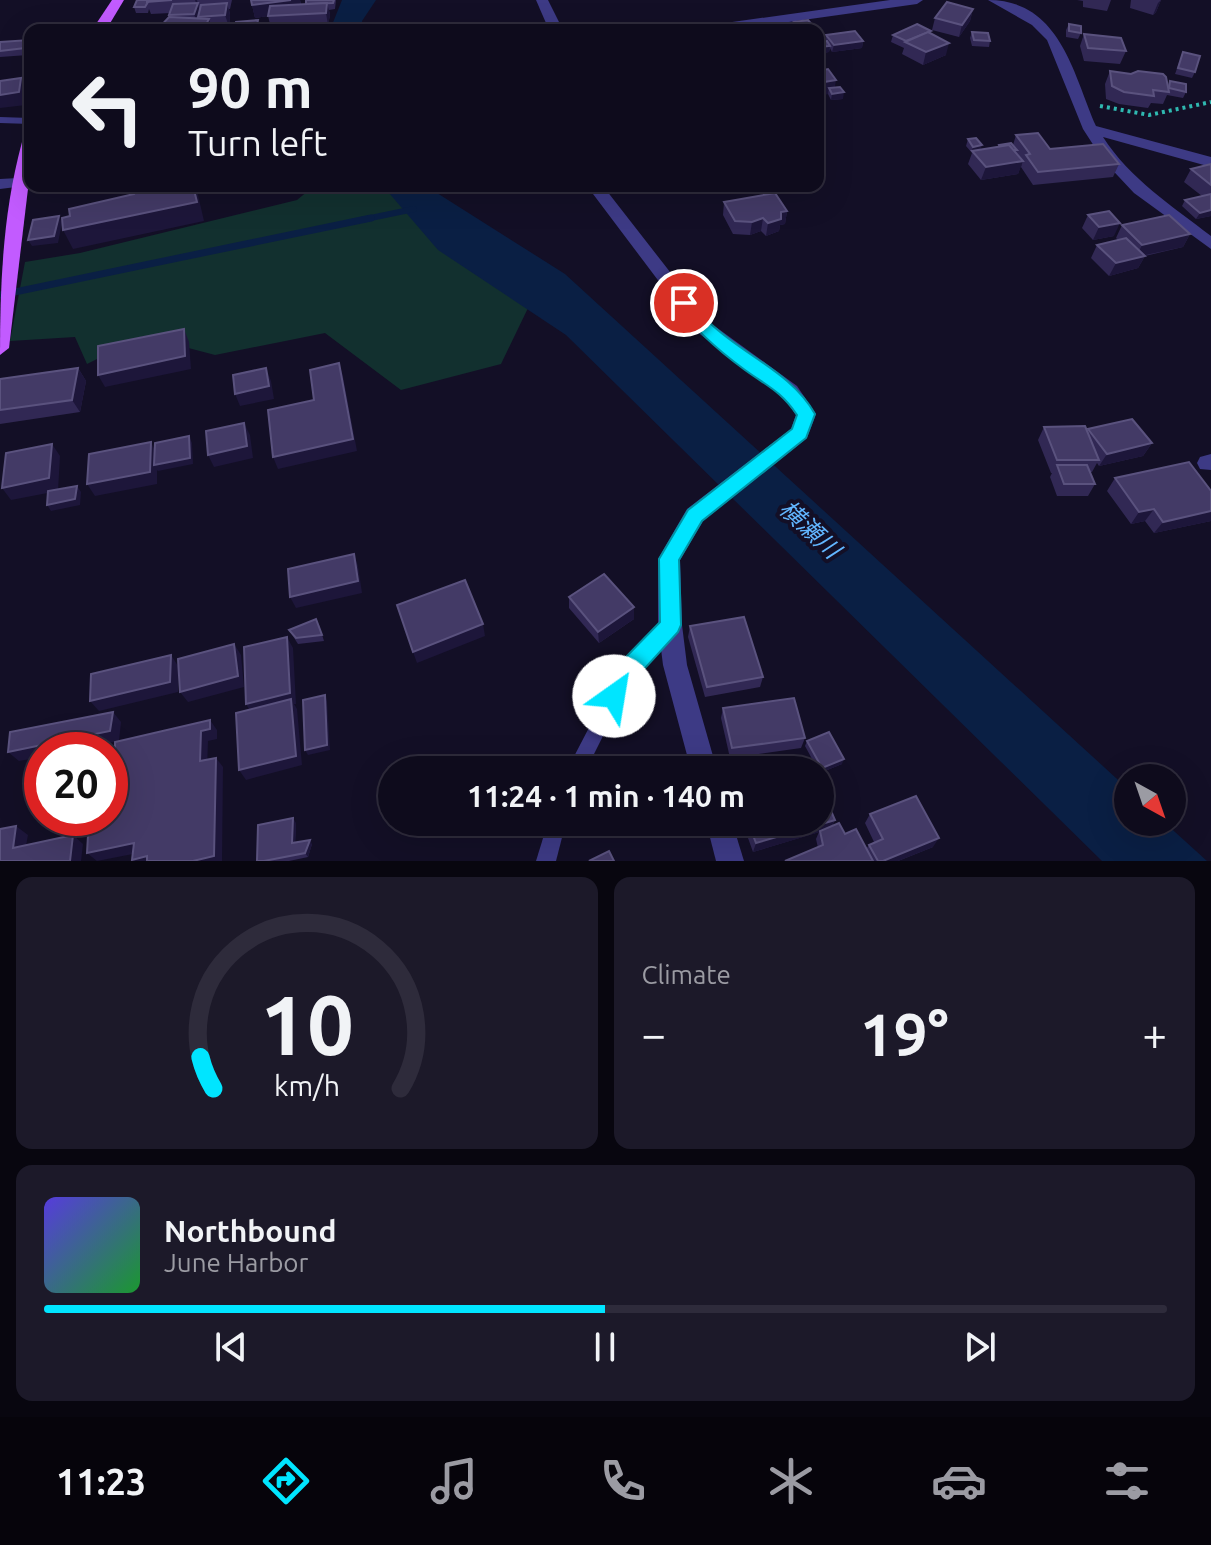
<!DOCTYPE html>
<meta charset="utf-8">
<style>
:root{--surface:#0e0b1c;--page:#1c1929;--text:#f1f3f6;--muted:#9b9ba3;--line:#2e2b3b;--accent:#00e5ff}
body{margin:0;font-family:Ubuntu,"Noto Sans JP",sans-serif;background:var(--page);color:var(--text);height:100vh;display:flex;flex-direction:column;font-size:30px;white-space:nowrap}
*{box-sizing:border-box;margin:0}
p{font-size:26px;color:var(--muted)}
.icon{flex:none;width:44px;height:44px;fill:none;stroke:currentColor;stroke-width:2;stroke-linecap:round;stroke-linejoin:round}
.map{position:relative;height:861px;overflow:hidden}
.side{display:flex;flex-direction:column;gap:16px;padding:16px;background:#08060f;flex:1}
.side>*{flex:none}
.guide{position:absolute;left:24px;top:24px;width:800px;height:168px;border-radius:16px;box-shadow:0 8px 32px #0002,0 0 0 2px var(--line);background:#0e0b1c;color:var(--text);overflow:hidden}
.needle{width:52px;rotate:140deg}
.tools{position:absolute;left:1114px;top:764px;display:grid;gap:16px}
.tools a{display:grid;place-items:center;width:72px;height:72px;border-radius:50%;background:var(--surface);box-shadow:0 8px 32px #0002,0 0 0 2px var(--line);font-size:40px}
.speed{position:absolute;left:24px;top:732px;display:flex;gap:16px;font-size:40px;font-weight:700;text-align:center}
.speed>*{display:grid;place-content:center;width:104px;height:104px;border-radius:50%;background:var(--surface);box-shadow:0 8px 32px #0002,0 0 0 2px var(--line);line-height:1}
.speed .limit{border:12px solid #d22;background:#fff;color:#111}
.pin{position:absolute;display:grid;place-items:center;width:68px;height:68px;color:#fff;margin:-34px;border:4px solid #fff;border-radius:50%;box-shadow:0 2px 8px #0007}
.me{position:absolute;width:88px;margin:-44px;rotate:32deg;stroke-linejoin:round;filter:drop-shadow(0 0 6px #0008)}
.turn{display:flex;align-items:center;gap:28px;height:168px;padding:0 32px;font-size:36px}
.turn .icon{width:104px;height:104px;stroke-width:2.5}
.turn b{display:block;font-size:56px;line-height:68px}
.big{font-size:60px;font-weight:700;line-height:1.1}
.side .widget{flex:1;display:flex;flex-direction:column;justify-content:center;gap:12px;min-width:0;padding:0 28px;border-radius:16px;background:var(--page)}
.side .dial{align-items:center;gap:0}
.dial svg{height:208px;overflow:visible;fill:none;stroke:var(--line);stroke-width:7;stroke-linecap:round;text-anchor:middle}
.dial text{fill:var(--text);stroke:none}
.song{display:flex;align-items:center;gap:24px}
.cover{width:96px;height:96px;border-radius:12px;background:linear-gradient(135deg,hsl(250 70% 55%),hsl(130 70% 35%))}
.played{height:8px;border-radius:4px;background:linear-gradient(90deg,var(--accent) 50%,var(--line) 50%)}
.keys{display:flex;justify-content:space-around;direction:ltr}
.heat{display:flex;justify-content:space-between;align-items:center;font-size:44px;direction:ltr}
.side .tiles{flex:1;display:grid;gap:16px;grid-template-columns:1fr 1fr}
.widget:last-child{grid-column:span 2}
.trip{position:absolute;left:378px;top:756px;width:456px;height:80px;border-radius:40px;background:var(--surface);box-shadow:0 8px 32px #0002,0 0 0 2px var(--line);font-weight:700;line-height:80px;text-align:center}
.tabs{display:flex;height:128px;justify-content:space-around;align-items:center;background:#06040b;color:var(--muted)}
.tabs .icon{width:56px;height:56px}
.tabs .selected{color:var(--accent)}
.tabs b{font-size:36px;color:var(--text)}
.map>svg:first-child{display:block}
.green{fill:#12302f}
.water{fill:#0a1f44}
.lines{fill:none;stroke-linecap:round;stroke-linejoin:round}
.stream-far1{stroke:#0a1f44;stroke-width:6}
.stream{stroke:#0a1f44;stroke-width:7}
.path{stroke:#2fb8b0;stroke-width:4;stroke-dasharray:3 4;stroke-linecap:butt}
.service{fill:#3d3a85;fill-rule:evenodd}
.minor{fill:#3d3a85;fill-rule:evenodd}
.primary{fill:#c25bff;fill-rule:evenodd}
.wall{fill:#312854}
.shaded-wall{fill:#1d163a}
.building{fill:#433a66;stroke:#5a527e;stroke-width:2}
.route{fill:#00e5ff;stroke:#0095a6;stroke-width:2}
.labels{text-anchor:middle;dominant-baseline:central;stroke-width:8;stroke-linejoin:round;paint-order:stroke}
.water-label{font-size:24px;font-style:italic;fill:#62b6ff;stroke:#130f26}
</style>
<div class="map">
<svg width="1211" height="861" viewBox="0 0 1211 861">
<rect width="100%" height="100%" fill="#130f26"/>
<polygon class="green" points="314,186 397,186 529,306 501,364 401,390 325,333 215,355 143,336 87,364 75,337 10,341 25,262 80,253 297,200"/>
<g class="water">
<polygon points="342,0 376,0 362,21 362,30 330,30"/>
<polygon points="383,186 431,186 437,193 565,274 1128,789 1128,822 1164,822 1207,861 1102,861 566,335 438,250"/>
</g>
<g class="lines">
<polyline class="stream-far1" points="361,220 414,209"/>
<polyline class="stream" points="0,295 371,218"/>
<polyline class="path" points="1100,106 1149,115 1211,102"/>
<g class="service">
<polygon points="0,117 30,118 30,124 0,123"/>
<polygon points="670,618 676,620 678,625 676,630 633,676 586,770 567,770 621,666 664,620"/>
<polygon points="548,822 566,822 556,861 536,861"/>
</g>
<g class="minor">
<polygon points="536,0 548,0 563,30 549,30"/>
<polygon points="890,0 923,0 917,4 732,30 697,30 704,26"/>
<path d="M988,0C1060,0 1073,73 1096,126L1211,157V167L1103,137C1130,179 1172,206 1211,236V249L1134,193L1103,160L1083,129L1047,40L1032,25Z"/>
<polygon points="18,178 26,183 24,186 0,189 0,179"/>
<polygon points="587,186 603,186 709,322 797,386 816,414 807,438 703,521 680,560 682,625 687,665 717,770 691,770 663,665 658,625 658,559 687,509 791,429 796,415 783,396 697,332"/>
<polygon points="1211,454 1211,470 1200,469 1197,463 1200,457"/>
<polygon points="706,822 732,822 744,861 716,861"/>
</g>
<g class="primary">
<polygon points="112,0 124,0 106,30 92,30"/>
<path d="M30,137V172L9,348L0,355C0,282 3,212 22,142Z"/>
</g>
</g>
<g class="wall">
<polygon points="137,0 232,0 230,9 229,9 230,15 229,27 211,28 212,30 157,30 170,17 170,13 151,14 149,9 148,13 136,13 134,7"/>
<polygon points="300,0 301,4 306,4 306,0 336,0 335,9 329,10 330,15 328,25 271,28 268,16 255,18 252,5"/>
<polygon points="1077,0 1111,0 1107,11 1083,7 1083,1"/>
<polygon points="1131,0 1161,0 1156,12 1153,15 1130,8"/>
<polygon points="973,9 970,21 959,37 932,30 935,18"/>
<polygon points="258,20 259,26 259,30 236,30 235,26"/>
<polygon points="794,22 813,30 795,30 793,28"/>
<polygon points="1069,24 1081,33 1078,39 1066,37 1066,30"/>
<polygon points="931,31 930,33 946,55 923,65 902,54 904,48 891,42 893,35"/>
<polygon points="972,32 990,41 989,47 972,46 970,38"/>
<polygon points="1084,34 1126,51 1120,64 1084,61 1080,46"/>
<polygon points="826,35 863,41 862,48 832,52 830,48 829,52 818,54 818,42 825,41"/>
<polygon points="29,40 30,50 28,55 0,57 0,42"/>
<polygon points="1183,52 1195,72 1192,78 1175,74"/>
<polygon points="818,71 835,88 843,99 831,100 828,94 818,95"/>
<polygon points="1110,71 1168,85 1170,81 1186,92 1183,98 1167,95 1163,104 1151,103 1148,108 1119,104 1106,99 1105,84"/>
<polygon points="1016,135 1050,149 1119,164 1113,177 1033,185 1021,167 1022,162 1018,174 981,180 968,164 972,153 966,146 968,139 981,150 999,147 999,145 1013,145"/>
<polygon points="1211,164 1211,216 1196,219 1182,206 1185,200 1202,196 1184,182 1191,169"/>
<polygon points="724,202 787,211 785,224 780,225 779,231 766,236 761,231 750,235 733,234 723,215"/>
<polygon points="1088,215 1114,236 1093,240 1082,228"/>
<polygon points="1122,225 1190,234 1183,247 1145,256 1138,268 1109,276 1091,258 1097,245 1118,240 1116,238"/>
<polygon points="78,368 86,381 80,412 0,424 0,379"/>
<polygon points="1044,427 1087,430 1088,429 1152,443 1143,456 1099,466 1097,463 1092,472 1090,472 1095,484 1088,496 1057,496 1050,477 1052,473 1051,473 1038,440"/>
<polygon points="1115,478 1211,491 1211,521 1154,533 1145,521 1131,524 1107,491"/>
<polygon points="569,597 634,607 634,619 599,643 569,608"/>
<polygon points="319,625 324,641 298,644 289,630"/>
<polygon points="690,626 763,677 760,687 705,697 688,637"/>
<polygon points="723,708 805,738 801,748 730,758 721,718"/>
<polygon points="807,741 842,764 820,773 820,770 818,770 805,746"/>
<polygon points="870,814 933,847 898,861 785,861 818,848 816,839 819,832 753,852 743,824 744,822 820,822 835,820 832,826 866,849 869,845 874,842 865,823"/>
<polygon points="296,823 295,843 312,844 308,857 289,861 257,861"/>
</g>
<g class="shaded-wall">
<polygon points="195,0 197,0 201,16 198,17 200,20 198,26 194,14 197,6"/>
<polygon points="289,0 300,0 302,11 255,18 252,5"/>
<polygon points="1161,0 1156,12 1153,15 1158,3"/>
<polygon points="227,3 230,15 229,27 225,15"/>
<polygon points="327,3 330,15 328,25 326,13"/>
<polygon points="973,9 970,21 959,37 962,25"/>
<polygon points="209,19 212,30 203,30"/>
<polygon points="813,26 813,30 799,30 799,28"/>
<polygon points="29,40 30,50 28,55 25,48"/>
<polygon points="863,41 862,48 832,52 834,45"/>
<polygon points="949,43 946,55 923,65 926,52"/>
<polygon points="830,46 829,52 818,54 819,47"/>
<polygon points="21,78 28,90 26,105 0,108 0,95"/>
<polygon points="836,80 834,93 829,88 828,94 818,95 818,83"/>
<polygon points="844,92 843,99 831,100 832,94"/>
<polygon points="982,145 980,152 972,151 971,153 973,147"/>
<polygon points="1023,161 1018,174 981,180 986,167"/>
<polygon points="193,186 196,186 204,221 73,249 63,230"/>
<polygon points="1211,210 1211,216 1196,219 1200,213"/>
<polygon points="787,211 785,224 780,225 779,231 766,236 768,223 781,212"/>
<polygon points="59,216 62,223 58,243 32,246 28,240"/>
<polygon points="763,218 761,231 750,235 752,222"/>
<polygon points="1120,223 1114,236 1093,240 1099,227"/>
<polygon points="1190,234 1183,247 1136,257 1142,245"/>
<polygon points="1145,256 1138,268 1109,276 1116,263"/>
<polygon points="184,329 189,342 191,369 105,387 98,375"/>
<polygon points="339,363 343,376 357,451 278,469 273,457 353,439"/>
<polygon points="78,368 86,381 80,412 72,400"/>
<polygon points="266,368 271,381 274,399 240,406 235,394"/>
<polygon points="244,423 250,435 253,458 214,467 208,455"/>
<polygon points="189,436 192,443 193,464 158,471 157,470 157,484 95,496 87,484 151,442 157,455"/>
<polygon points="1152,443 1143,456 1099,466 1107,454"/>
<polygon points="52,444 60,456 58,491 11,500 2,488"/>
<polygon points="77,486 81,492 80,505 51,511 47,505"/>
<polygon points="1154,509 1145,521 1131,524 1139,512"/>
<polygon points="1211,511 1211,521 1154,533 1163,522"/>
<polygon points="354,554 358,566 362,593 296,608 290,597"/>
<polygon points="634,607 634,619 599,643 598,632"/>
<polygon points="483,624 485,636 417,663 413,652"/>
<polygon points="287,637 293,648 296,704 294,704 297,709 302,765 246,780 239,770 252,714 246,704"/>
<polygon points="234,644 241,655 244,687 188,702 180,692"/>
<polygon points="171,655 178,666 178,692 99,711 90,701"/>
<polygon points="325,695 327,701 330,750 308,755 305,750"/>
<polygon points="113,712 121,722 119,741 74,750 42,750 42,757 19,761 8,752"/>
<polygon points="210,720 217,730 217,739 208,741 207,771 200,761 201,731"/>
<polygon points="216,758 223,767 222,861 193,861"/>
<polygon points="844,759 842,764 820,773 822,768"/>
<polygon points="293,818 296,823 295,848 292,843"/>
<polygon points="835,820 830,829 753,852 756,843"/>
<polygon points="16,826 28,835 24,857 13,848"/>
<polygon points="73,835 83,844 81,861 70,861"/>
<polygon points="939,838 933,847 898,861 883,861"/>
<polygon points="310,840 312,844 308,857 305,853"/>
<polygon points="134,843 143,852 97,861 87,853"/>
<polygon points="147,856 152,861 134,861 132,860"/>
</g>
<g class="building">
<polygon points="137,0 147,0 147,2 148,2 145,7 134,7"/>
<polygon points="147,0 172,0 147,2"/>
<polygon points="251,0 291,0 252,5"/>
<polygon points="306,0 334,0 333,3 306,4"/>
<polygon points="947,2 973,9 962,25 935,18"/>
<polygon points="198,3 194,14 169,15 173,4"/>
<polygon points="227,3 225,15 198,17 201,5"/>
<polygon points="327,3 326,13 268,16 270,6"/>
<polygon points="169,17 209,19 203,30 157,30"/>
<polygon points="258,20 257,25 235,26 236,22"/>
<polygon points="808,20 813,26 799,28 794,22"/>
<polygon points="917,24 931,31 906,41 893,35"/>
<polygon points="1069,24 1081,26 1081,33 1069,31"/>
<polygon points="855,31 863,41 834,45 826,35"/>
<polygon points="928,32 949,43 926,52 905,42"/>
<polygon points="972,32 988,33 990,41 974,40"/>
<polygon points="1084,34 1121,38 1126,51 1088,48"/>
<polygon points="29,40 25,48 0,51 0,42"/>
<polygon points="827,41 830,46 819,47 818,46 818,42"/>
<polygon points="1183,52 1200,56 1195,72 1178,68"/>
<polygon points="828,69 836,80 818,83 818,71"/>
<polygon points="1110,71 1131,74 1138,71 1163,74 1166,77 1169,92 1153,90 1154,96 1124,92 1112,86"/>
<polygon points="21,78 19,92 0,95 0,81"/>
<polygon points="1170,81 1186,84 1186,92 1169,88"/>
<polygon points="840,87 844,92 832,94 829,88"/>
<polygon points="1038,133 1050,149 1103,144 1119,164 1038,172 1026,155 1030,154 1016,135"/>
<polygon points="976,138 982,145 973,147 968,139"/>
<polygon points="1011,143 1017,150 1013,150 1009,145 1000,147 999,145"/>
<polygon points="1009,145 1023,161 986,167 972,151"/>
<polygon points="1211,164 1211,185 1191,169"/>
<polygon points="146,186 193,186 197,202 63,230 62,218 70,216 69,209 134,194 133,189"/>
<polygon points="775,193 787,211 781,212 781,219 768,223 763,218 752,222 735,221 724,202"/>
<polygon points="1211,194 1211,210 1200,213 1185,200"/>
<polygon points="1109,211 1120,223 1099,227 1088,215"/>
<polygon points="1169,215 1190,234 1142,245 1122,225"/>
<polygon points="59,216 54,236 28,240 33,220"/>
<polygon points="1126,238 1145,256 1116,263 1097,245"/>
<polygon points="184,329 185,356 98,375 98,346"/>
<polygon points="339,363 353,439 273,457 268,410 314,400 310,370"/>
<polygon points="78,368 72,400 0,410 0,379"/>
<polygon points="266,368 269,386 235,394 233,375"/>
<polygon points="1132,419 1152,443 1107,454 1088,429"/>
<polygon points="244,423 247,446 208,455 206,431"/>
<polygon points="1085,426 1099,460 1057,460 1044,427"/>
<polygon points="189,436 190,458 154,465 155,443"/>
<polygon points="151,442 150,472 87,484 89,454"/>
<polygon points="52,444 49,478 2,488 6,453"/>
<polygon points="1189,462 1211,491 1211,511 1163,522 1154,509 1139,512 1115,478"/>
<polygon points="1057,465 1087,465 1095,484 1064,484"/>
<polygon points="77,486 75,499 47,505 48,491"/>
<polygon points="354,554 358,581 290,597 288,569"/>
<polygon points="604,574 634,607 598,632 569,597"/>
<polygon points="465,580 483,624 413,652 397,605"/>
<polygon points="744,617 763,677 707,687 690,626"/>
<polygon points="316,619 322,635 296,638 289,630"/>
<polygon points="287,637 290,693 246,704 244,647"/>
<polygon points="234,644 238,676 180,692 178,659"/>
<polygon points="171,655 170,682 90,701 91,674"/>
<polygon points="325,695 327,745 305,750 303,700"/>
<polygon points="794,698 805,738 732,748 723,708"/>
<polygon points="291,699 296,756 239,770 236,713"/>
<polygon points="113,712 110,731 8,752 10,732"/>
<polygon points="210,720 210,729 201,731 200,761 216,758 214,856 193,861 147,861 147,856 132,860 134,843 87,853 89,818 110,818 110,751 115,750 115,742"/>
<polygon points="829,732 844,759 822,768 807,741"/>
<polygon points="820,789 822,790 835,820 756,843 748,822 820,822"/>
<polygon points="916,796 939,838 883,861 878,861 869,845 883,839 870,814"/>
<polygon points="293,818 292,843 310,840 305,853 264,861 257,861 258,825"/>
<polygon points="839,823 845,834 856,829 873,861 785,861 823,845 820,831"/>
<polygon points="16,826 13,848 73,835 70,861 0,861 0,829"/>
<polygon points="609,851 614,861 589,861"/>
</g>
<path class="route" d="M684,298C696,302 702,316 711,324C745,356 792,373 815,414L806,438L702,521L679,560L681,625L678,632L635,679L622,704L614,707L606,704L603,696L619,664L660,622L659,559L688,510L792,429L797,415C781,391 767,386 745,370C719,351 694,330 676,303Z"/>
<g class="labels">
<g class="water-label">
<text transform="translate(810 529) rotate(43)">横瀬川</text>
</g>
</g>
</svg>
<div class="tools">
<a><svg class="needle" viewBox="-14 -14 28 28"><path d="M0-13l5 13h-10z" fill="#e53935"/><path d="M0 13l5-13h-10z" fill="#9b9ba3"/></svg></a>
</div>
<div class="speed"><div class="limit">20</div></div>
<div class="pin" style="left:684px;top:303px;background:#d93025"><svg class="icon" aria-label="arrive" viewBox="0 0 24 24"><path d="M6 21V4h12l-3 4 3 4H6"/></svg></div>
<svg class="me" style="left:614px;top:696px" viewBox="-20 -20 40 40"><circle r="19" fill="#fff"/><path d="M0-13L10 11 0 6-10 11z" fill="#00e5ff"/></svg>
<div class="trip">11:24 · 1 min · 140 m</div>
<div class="guide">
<div class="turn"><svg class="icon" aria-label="left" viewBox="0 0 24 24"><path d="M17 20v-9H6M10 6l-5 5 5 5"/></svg><div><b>90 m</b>Turn left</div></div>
</div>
</div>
<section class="side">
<div class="tiles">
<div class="widget dial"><svg viewBox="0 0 100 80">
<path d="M14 69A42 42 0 1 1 86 69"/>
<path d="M14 69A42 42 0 0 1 9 57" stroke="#00e5ff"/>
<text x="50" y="56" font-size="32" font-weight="700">10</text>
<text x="50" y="72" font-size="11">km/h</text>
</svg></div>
<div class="widget"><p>Climate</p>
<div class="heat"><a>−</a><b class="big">19°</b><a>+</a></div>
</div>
<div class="widget">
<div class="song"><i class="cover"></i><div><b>Northbound</b><p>June Harbor</p></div></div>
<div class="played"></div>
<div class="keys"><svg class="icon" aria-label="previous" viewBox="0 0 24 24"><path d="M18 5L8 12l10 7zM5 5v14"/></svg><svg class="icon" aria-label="pause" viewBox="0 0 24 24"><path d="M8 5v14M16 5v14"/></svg><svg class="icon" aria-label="next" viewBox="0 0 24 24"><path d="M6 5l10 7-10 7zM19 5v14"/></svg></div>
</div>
</div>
</section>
<nav class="tabs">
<b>11:23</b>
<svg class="icon selected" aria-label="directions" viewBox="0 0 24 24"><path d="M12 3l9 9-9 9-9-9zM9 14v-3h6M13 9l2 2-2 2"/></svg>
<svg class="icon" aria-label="music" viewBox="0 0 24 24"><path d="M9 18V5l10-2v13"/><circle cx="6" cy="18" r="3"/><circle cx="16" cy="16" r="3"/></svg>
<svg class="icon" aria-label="phone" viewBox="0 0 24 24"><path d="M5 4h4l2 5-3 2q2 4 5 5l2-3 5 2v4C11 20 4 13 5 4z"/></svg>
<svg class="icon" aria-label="climate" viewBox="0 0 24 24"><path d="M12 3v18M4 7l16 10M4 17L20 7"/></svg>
<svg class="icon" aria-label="car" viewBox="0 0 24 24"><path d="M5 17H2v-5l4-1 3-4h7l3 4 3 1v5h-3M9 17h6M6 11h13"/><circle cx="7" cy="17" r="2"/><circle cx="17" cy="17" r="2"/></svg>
<svg class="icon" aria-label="filters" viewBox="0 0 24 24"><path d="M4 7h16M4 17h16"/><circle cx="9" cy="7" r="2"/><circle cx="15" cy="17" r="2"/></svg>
</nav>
